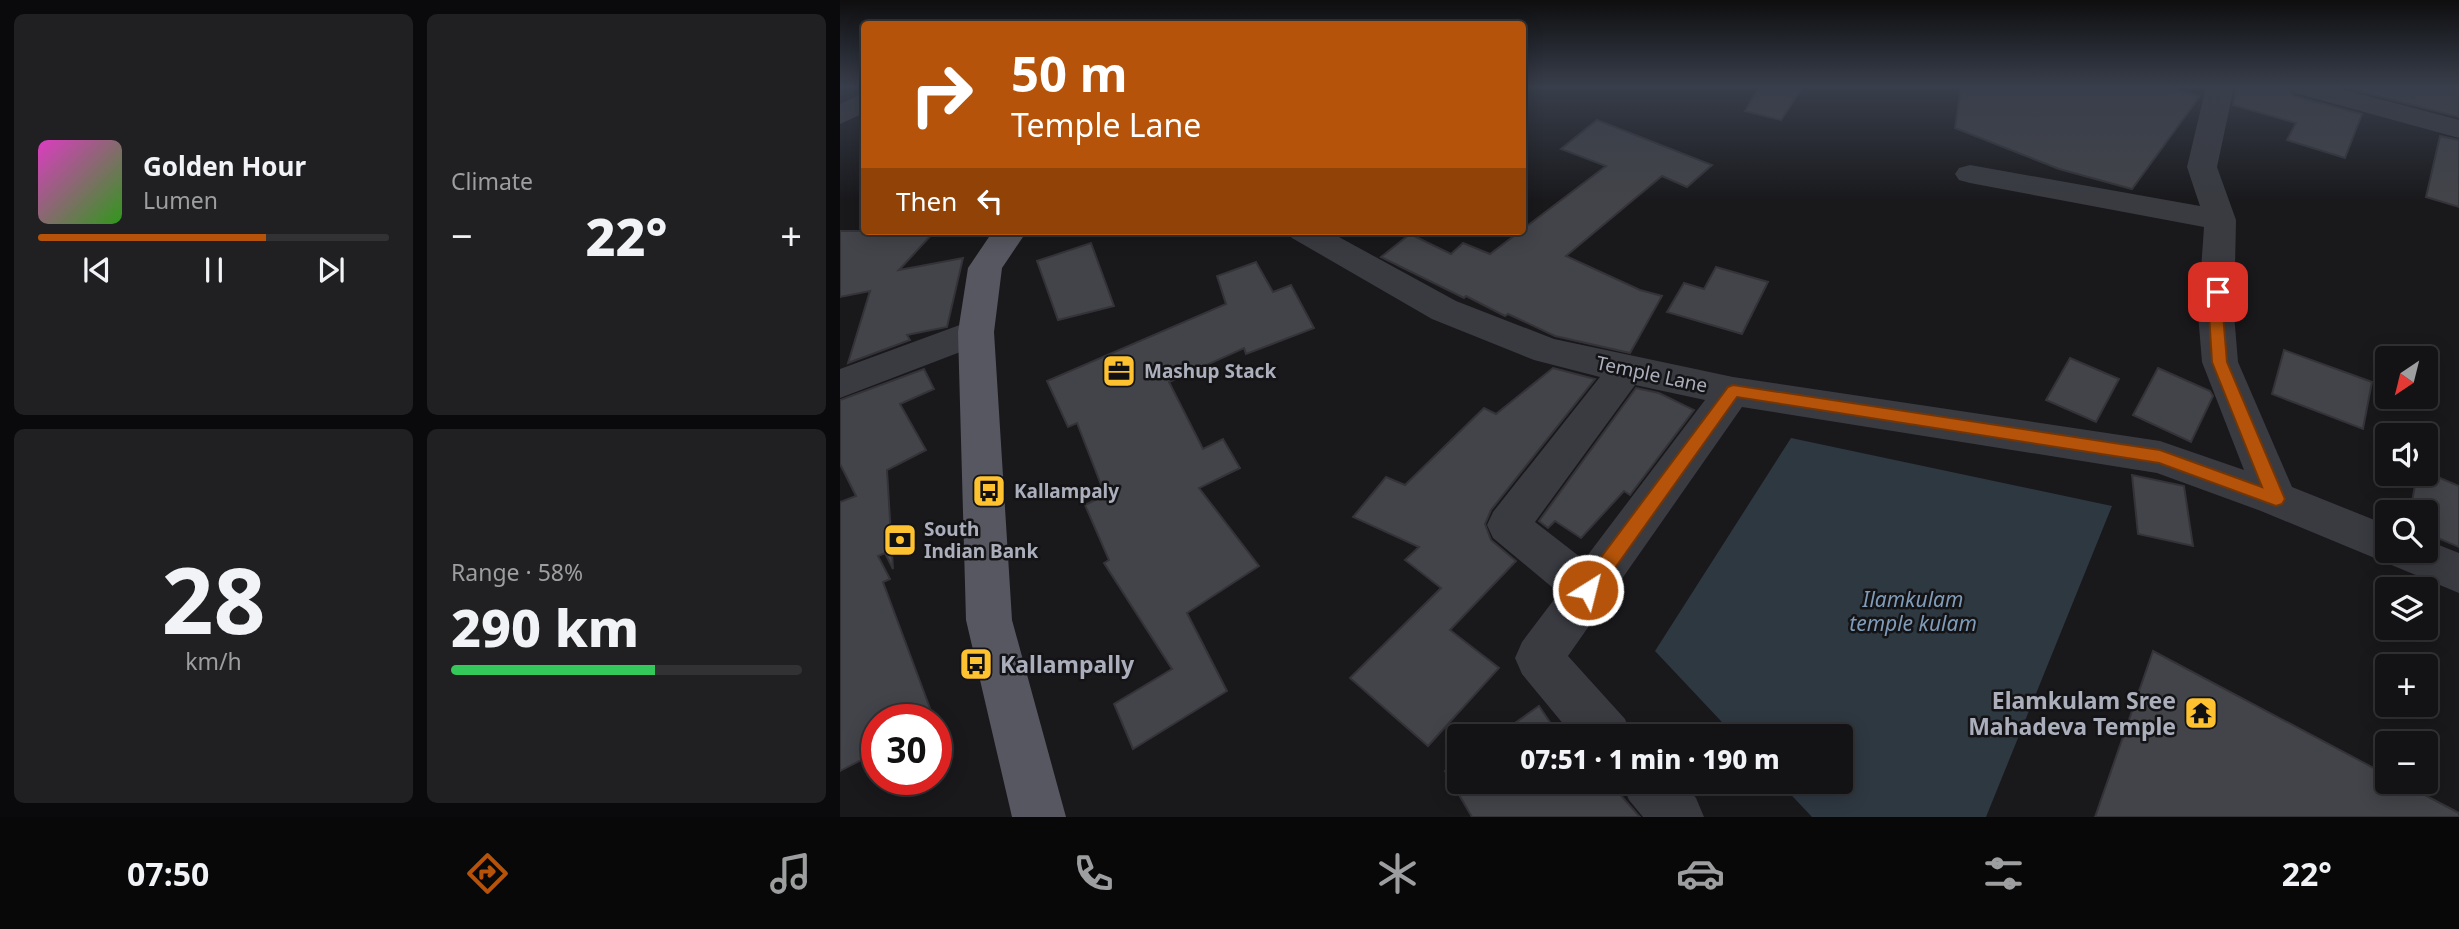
<!DOCTYPE html>
<meta charset="utf-8">
<style>
:root{--surface:#131315;--page:#202022;--text:#f1f3f6;--muted:#9d9ea0;--line:#323234;--accent:#b45309}
body{margin:0;font-family:"Noto Sans",sans-serif;background:var(--page);color:var(--text);height:100vh;display:flex;flex-direction:column;font-size:26px;white-space:nowrap}
*{box-sizing:border-box;margin:0}
p{font-size:23px;color:var(--muted)}
.icon{flex:none;width:38px;height:38px;fill:none;stroke:currentColor;stroke-width:2;stroke-linecap:round;stroke-linejoin:round}
.map{position:relative;flex:1;overflow:hidden}
.details{display:flex;flex-direction:column;gap:14px;padding:14px;background:#0a0a0c;width:840px}
.details>*{flex:none}
.banner{position:absolute;left:21px;top:21px;width:665px;height:214px;border-radius:7px;box-shadow:0 4px 18px #0003,0 0 0 2px var(--line);background:#b45309;color:#fff;overflow:hidden}
.needle{width:46px;rotate:215deg}
.controls{position:absolute;left:1535px;top:346px;display:grid;gap:14px}
.controls a{display:grid;place-items:center;width:63px;height:63px;border-radius:7px;background:var(--surface);box-shadow:0 4px 18px #0003,0 0 0 2px var(--line);font-size:35px}
.speed{position:absolute;left:21px;top:704px;display:flex;gap:14px;font-size:35px;font-weight:700;text-align:center}
.speed>*{display:grid;place-content:center;width:91px;height:91px;border-radius:50%;background:var(--surface);box-shadow:0 4px 18px #0003,0 0 0 2px var(--line);line-height:1}
.speed .limit{border:10px solid #d22;background:#fff;color:#111}
.pin{position:absolute;display:grid;place-items:center;width:60px;height:60px;color:#fff;margin:-30px;border-radius:14px;box-shadow:0 4px 10px #0006}
.me{position:absolute;width:77px;margin:-38px;rotate:36deg;stroke-linejoin:round;filter:drop-shadow(0 0 5px #0008)}
.turn{display:flex;align-items:center;gap:24px;height:147px;padding:0 35px;font-size:32px}
.turn .icon{width:91px;height:91px;stroke-width:2.5}
.turn b{display:block;font-size:49px;line-height:60px}
.then{display:flex;align-items:center;height:66px;padding:0 35px;background:#0003;gap:14px;font-size:26px}
.big{font-size:52px;font-weight:800;line-height:1.1}
.details .tile{flex:1;display:flex;flex-direction:column;justify-content:center;gap:10px;min-width:0;padding:0 24px;border-radius:10px;background:var(--page)}
.details .dial{align-items:center;gap:0}
.dial b{font-size:91px;line-height:1}
.song{display:flex;align-items:center;gap:21px}
.cover{width:84px;height:84px;border-radius:10px;background:linear-gradient(135deg,hsl(310 70% 55%),hsl(110 70% 35%))}
.played{height:7px;border-radius:4px;background:linear-gradient(90deg,var(--accent) 65%,var(--line) 65%)}
.keys{display:flex;justify-content:space-around;direction:ltr}
.heat{display:flex;justify-content:space-between;align-items:center;font-size:38px;direction:ltr}
.charge{height:10px;border-radius:5px;background:linear-gradient(90deg,#34c759 58%,var(--line) 0)}
.details .tiles{flex:1;display:grid;gap:14px;grid-template-columns:repeat(2,1fr)}
.trip{position:absolute;left:607px;top:724px;width:406px;height:70px;border-radius:7px;background:var(--surface);box-shadow:0 4px 18px #0003,0 0 0 2px var(--line);font-weight:800;line-height:70px;text-align:center}
.menu{display:flex;height:112px;justify-content:space-around;align-items:center;background:#080808;color:var(--muted)}
.menu .icon{width:49px;height:49px}
.menu .selected{color:var(--accent)}
.menu b{font-size:32px;color:var(--text)}
main{display:flex;flex:1;min-height:0}
.map>svg:first-child{display:block}
.water{fill:#2e3841}
.building{fill:#434449;stroke:#333338;stroke-width:2}
.lines{fill:none;stroke-linecap:round;stroke-linejoin:round}
.street{fill:#3a3b41;fill-rule:evenodd}
.primary{fill:#565760;fill-rule:evenodd}
.route{fill:#b45309;stroke:#753606;stroke-width:2}
.labels{text-anchor:middle;dominant-baseline:central;stroke-width:5;stroke-linejoin:round;paint-order:stroke}
.poi-label{font-size:19px;font-weight:bold;fill:#abafbc;stroke:#141417;text-anchor:start}
.street-label{font-size:19px;fill:#abafbc;stroke:#141417}
.water-label{font-size:21px;font-style:italic;fill:#809cb9;stroke:#141417}
.near-poi-label{font-size:23px;font-weight:bold;fill:#abafbc;stroke:#141417;text-anchor:start}
</style>
<main>
<section class="details">
<div class="tiles">
<div class="tile">
<div class="song"><i class="cover"></i><div><b>Golden Hour</b><p>Lumen</p></div></div>
<div class="played"></div>
<div class="keys"><svg class="icon" aria-label="previous" viewBox="0 0 24 24"><path d="M18 5L8 12l10 7zM5 5v14"/></svg><svg class="icon" aria-label="pause" viewBox="0 0 24 24"><path d="M8 5v14M16 5v14"/></svg><svg class="icon" aria-label="next" viewBox="0 0 24 24"><path d="M6 5l10 7-10 7zM19 5v14"/></svg></div>
</div>
<div class="tile"><p>Climate</p>
<div class="heat"><a>−</a><b class="big">22°</b><a>+</a></div>
</div>
<div class="tile dial"><b>28</b><p>km/h</p></div>
<div class="tile"><p>Range · 58%</p><b class="big">290 km</b><div class="charge"></div></div>
</div>
</section>
<div class="map">
<svg width="1619" height="817" viewBox="0 0 1619 817">
<rect width="100%" height="100%" fill="#19191c"/>
<polygon class="water" points="951,438 1272,506 1146,817 972,817 939,782 1001,782 1001,737 896,737 815,651"/>
<g class="building">
<polygon points="919,87 963,87 941,120 905,111"/>
<polygon points="1121,87 1328,87 1360,96 1292,189 1219,169 1115,128"/>
<polygon points="1396,87 1448,87 1454,96 1522,114 1505,158 1447,140 1456,123 1393,105"/>
<polygon points="1503,87 1619,87 1619,117"/>
<polygon points="757,120 872,165 847,187 822,176 726,256 800,290 822,296 790,353 715,336 668,314 665,316 626,296 624,298 541,257 570,234 611,254 623,243 650,254 766,166 721,149"/>
<polygon points="1600,136 1619,140 1619,207 1586,197"/>
<polygon points="0,231 95,231 59,270 123,258 107,327 67,335 70,340 8,363 30,291 0,297"/>
<polygon points="251,243 274,306 218,320 197,261"/>
<polygon points="416,262 433,292 451,285 474,328 406,354 404,348 329,382 363,449 383,439 400,468 359,488 419,566 347,613 387,691 293,749 274,704 332,669 264,563 269,560 245,505 265,495 237,423 228,427 207,381 386,304 377,276"/>
<polygon points="876,267 928,282 902,334 827,312 844,283 864,289"/>
<polygon points="1444,350 1532,382 1523,429 1432,394"/>
<polygon points="1230,358 1279,379 1256,422 1206,400"/>
<polygon points="713,368 755,379 651,510 645,524 651,540 676,561 610,630 659,668 588,746 510,678 601,588 565,560 579,547 513,517 546,477 565,485 644,408 656,414"/>
<polygon points="1318,368 1370,391 1373,396 1351,442 1293,415"/>
<polygon points="84,369 94,389 60,404 86,450 47,470 53,569 45,553 38,556 50,579 43,582 94,719 37,719 37,752 0,771 0,502 16,496 0,464 0,400"/>
<polygon points="796,388 819,393 854,410 790,495 784,491 741,538 715,521 708,528 699,521"/>
<polygon points="1586,472 1619,486 1619,547 1586,533 1586,513 1570,513 1577,474"/>
<polygon points="1292,475 1344,486 1353,546 1298,534"/>
<polygon points="1313,651 1547,775 1547,782 1560,782 1619,813 1619,817 1255,817"/>
<polygon points="699,706 720,737 655,737"/>
<polygon points="620,761 620,782 769,782 800,817 632,817 605,771"/>
</g>
<g class="lines">
<g class="street">
<path d="M1366,87H1394L1377,167L1396,220L1394,314L1398,362L1452,487L1547,525V551H1586V540L1619,553V593L1421,511L1317,473L902,407L728,656L785,719L792,737H734L682,674L675,658L682,642L719,593L653,538L647,525L653,512L760,377L694,360L592,319L452,238L447,231H488L616,301L714,339L893,377L1320,441L1404,470L1362,362L1358,314L1364,227L1130,183L1119,180L1115,174L1119,168L1130,165L1360,206L1347,167ZM795,385L865,400L744,560L695,522Z"/>
<polygon points="1451,87 1494,87 1619,120 1619,138 1455,93"/>
<polygon points="24,93 24,113 0,124 0,104"/>
<polygon points="136,319 149,323 154,332 149,341 0,398 0,369"/>
<polygon points="781,782 842,782 856,798 864,817 803,817 789,800"/>
</g>
<polygon class="primary" points="153,231 187,231 162,268 154,332 172,620 226,817 172,817 126,620 118,332 128,268"/>
</g>
<linearGradient id="sky" x2="0" y2="1"><stop stop-color="#0e0e0f"/><stop offset="0.43" stop-color="#383e4b"/><stop offset="1" stop-color="#383e4b" stop-opacity="0"/></linearGradient>
<rect width="1619" height="201" fill="url(#sky)"/>
<polygon class="route" points="1378,287 1385,292 1383,314 1387,362 1445,499 1442,504 1436,506 1319,463 897,397 755,596 748,598 741,596 739,590 741,584 888,387 893,385 1320,450 1422,487 1372,362 1369,314 1371,292"/>
<defs>
<symbol id="office-square" viewBox="-11 -11 22 22"><rect x="-9" y="-9" width="18" height="18" rx="4" fill="#fec12f" stroke="#141417"/><path d="M-6-3h4V-5.5h4V-3h4V5H-6ZM-1-4.5V-3h2v-1.5ZM-6 0V1H6V0Z" fill="#111"/></symbol>
<symbol id="bus-square" viewBox="-11 -11 22 22"><rect x="-9" y="-9" width="18" height="18" rx="4" fill="#fec12f" stroke="#141417"/><path d="M-5-6H5V4H4V6H2V4H-2V6H-4V4H-5ZM-3.5-4V0h7V-4ZM-3.5 1.2v1.5H-2V1.2ZM2 1.2v1.5H3.5V1.2Z" fill="#111"/></symbol>
<symbol id="bank-square" viewBox="-11 -11 22 22"><rect x="-9" y="-9" width="18" height="18" rx="4" fill="#fec12f" stroke="#141417"/><path d="M-6-4H6V4H-6ZM0-2.3a2.3 2.3 0 1 0 0 4.6a2.3 2.3 0 1 0 0-4.6Z" fill="#111"/></symbol>
<symbol id="temple-square" viewBox="-11 -11 22 22"><rect x="-9" y="-9" width="18" height="18" rx="4" fill="#fec12f" stroke="#141417"/><path d="M0-6L5-2H3V0L6.5 2.5H4V6H1.5V3h-3V6H-4V2.5H-6.5L-3 0V-2H-5Z" fill="#111"/></symbol>
</defs>
<g fill-rule="evenodd">
<use href="#office-square" x="260" y="352" width="38" height="38"/>
<use href="#bus-square" x="130" y="472" width="38" height="38"/>
<use href="#bank-square" x="41" y="521" width="38" height="38"/>
<use href="#bus-square" x="117" y="645" width="38" height="38"/>
<use href="#temple-square" x="1342" y="694" width="38" height="38"/>
</g>
<g class="labels">
<g class="poi-label">
<text x="304" y="371">Mashup Stack</text>
<text x="174" y="491">Kallampaly</text>
<text x="84" y="529">South<tspan x="84" dy="22">Indian Bank</tspan></text>
</g>
<g class="street-label">
<text transform="translate(812 374) rotate(12)">Temple Lane</text>
</g>
<g class="water-label">
<text x="1073" y="599">Ilamkulam<tspan x="1073" dy="24">temple kulam</tspan></text>
</g>
<g class="near-poi-label">
<text x="160" y="664">Kallampally</text>
<text x="1336" y="700" text-anchor="end">Elamkulam Sree<tspan x="1336" dy="26">Mahadeva Temple</tspan></text>
</g>
</g>
</svg>
<div class="controls">
<a><svg class="needle" viewBox="-14 -14 28 28"><path d="M0-13l5 13h-10z" fill="#e53935"/><path d="M0 13l5-13h-10z" fill="#9d9ea0"/></svg></a>
<a><svg class="icon" aria-label="sound" viewBox="0 0 24 24"><path d="M4 9h4l5-4v14l-5-4H4zM17 9q2 3 0 6"/></svg></a>
<a><svg class="icon" aria-label="search" viewBox="0 0 24 24"><circle cx="10" cy="10" r="6"/><path d="M15 15l6 6"/></svg></a>
<a><svg class="icon" aria-label="layers" viewBox="0 0 24 24"><path d="M12 4l9 5-9 5-9-5zM3 14l9 5 9-5"/></svg></a>
<a>+</a>
<a>−</a>
</div>
<div class="speed"><div class="limit">30</div></div>
<div class="pin" style="left:1378px;top:292px;background:#d93025"><svg class="icon" aria-label="arrive" viewBox="0 0 24 24"><path d="M6 21V4h12l-3 4 3 4H6"/></svg></div>
<svg class="me" style="left:748px;top:590px" viewBox="-20 -20 40 40"><circle r="17" fill="#b45309" stroke="#fff" stroke-width="3"/><path d="M0-11L8 9 0 5-8 9z" fill="#fff"/></svg>
<div class="trip">07:51 · 1 min · 190 m</div>
<div class="banner">
<div class="turn"><svg class="icon" aria-label="right" viewBox="0 0 24 24"><path d="M7 20v-9h11M14 6l5 5-5 5"/></svg><div><b>50 m</b>Temple Lane</div></div>
<div class="then">Then<svg class="icon" aria-label="left" viewBox="0 0 24 24"><path d="M17 20v-9H6M10 6l-5 5 5 5"/></svg></div>
</div>
</div>
</main>
<nav class="menu">
<b>07:50</b>
<svg class="icon selected" aria-label="directions" viewBox="0 0 24 24"><path d="M12 3l9 9-9 9-9-9zM9 14v-3h6M13 9l2 2-2 2"/></svg>
<svg class="icon" aria-label="music" viewBox="0 0 24 24"><path d="M9 18V5l10-2v13"/><circle cx="6" cy="18" r="3"/><circle cx="16" cy="16" r="3"/></svg>
<svg class="icon" aria-label="phone" viewBox="0 0 24 24"><path d="M5 4h4l2 5-3 2q2 4 5 5l2-3 5 2v4C11 20 4 13 5 4z"/></svg>
<svg class="icon" aria-label="climate" viewBox="0 0 24 24"><path d="M12 3v18M4 7l16 10M4 17L20 7"/></svg>
<svg class="icon" aria-label="car" viewBox="0 0 24 24"><path d="M5 17H2v-5l4-1 3-4h7l3 4 3 1v5h-3M9 17h6M6 11h13"/><circle cx="7" cy="17" r="2"/><circle cx="17" cy="17" r="2"/></svg>
<svg class="icon" aria-label="filters" viewBox="0 0 24 24"><path d="M4 7h16M4 17h16"/><circle cx="9" cy="7" r="2"/><circle cx="15" cy="17" r="2"/></svg>
<b>22°</b>
</nav>
